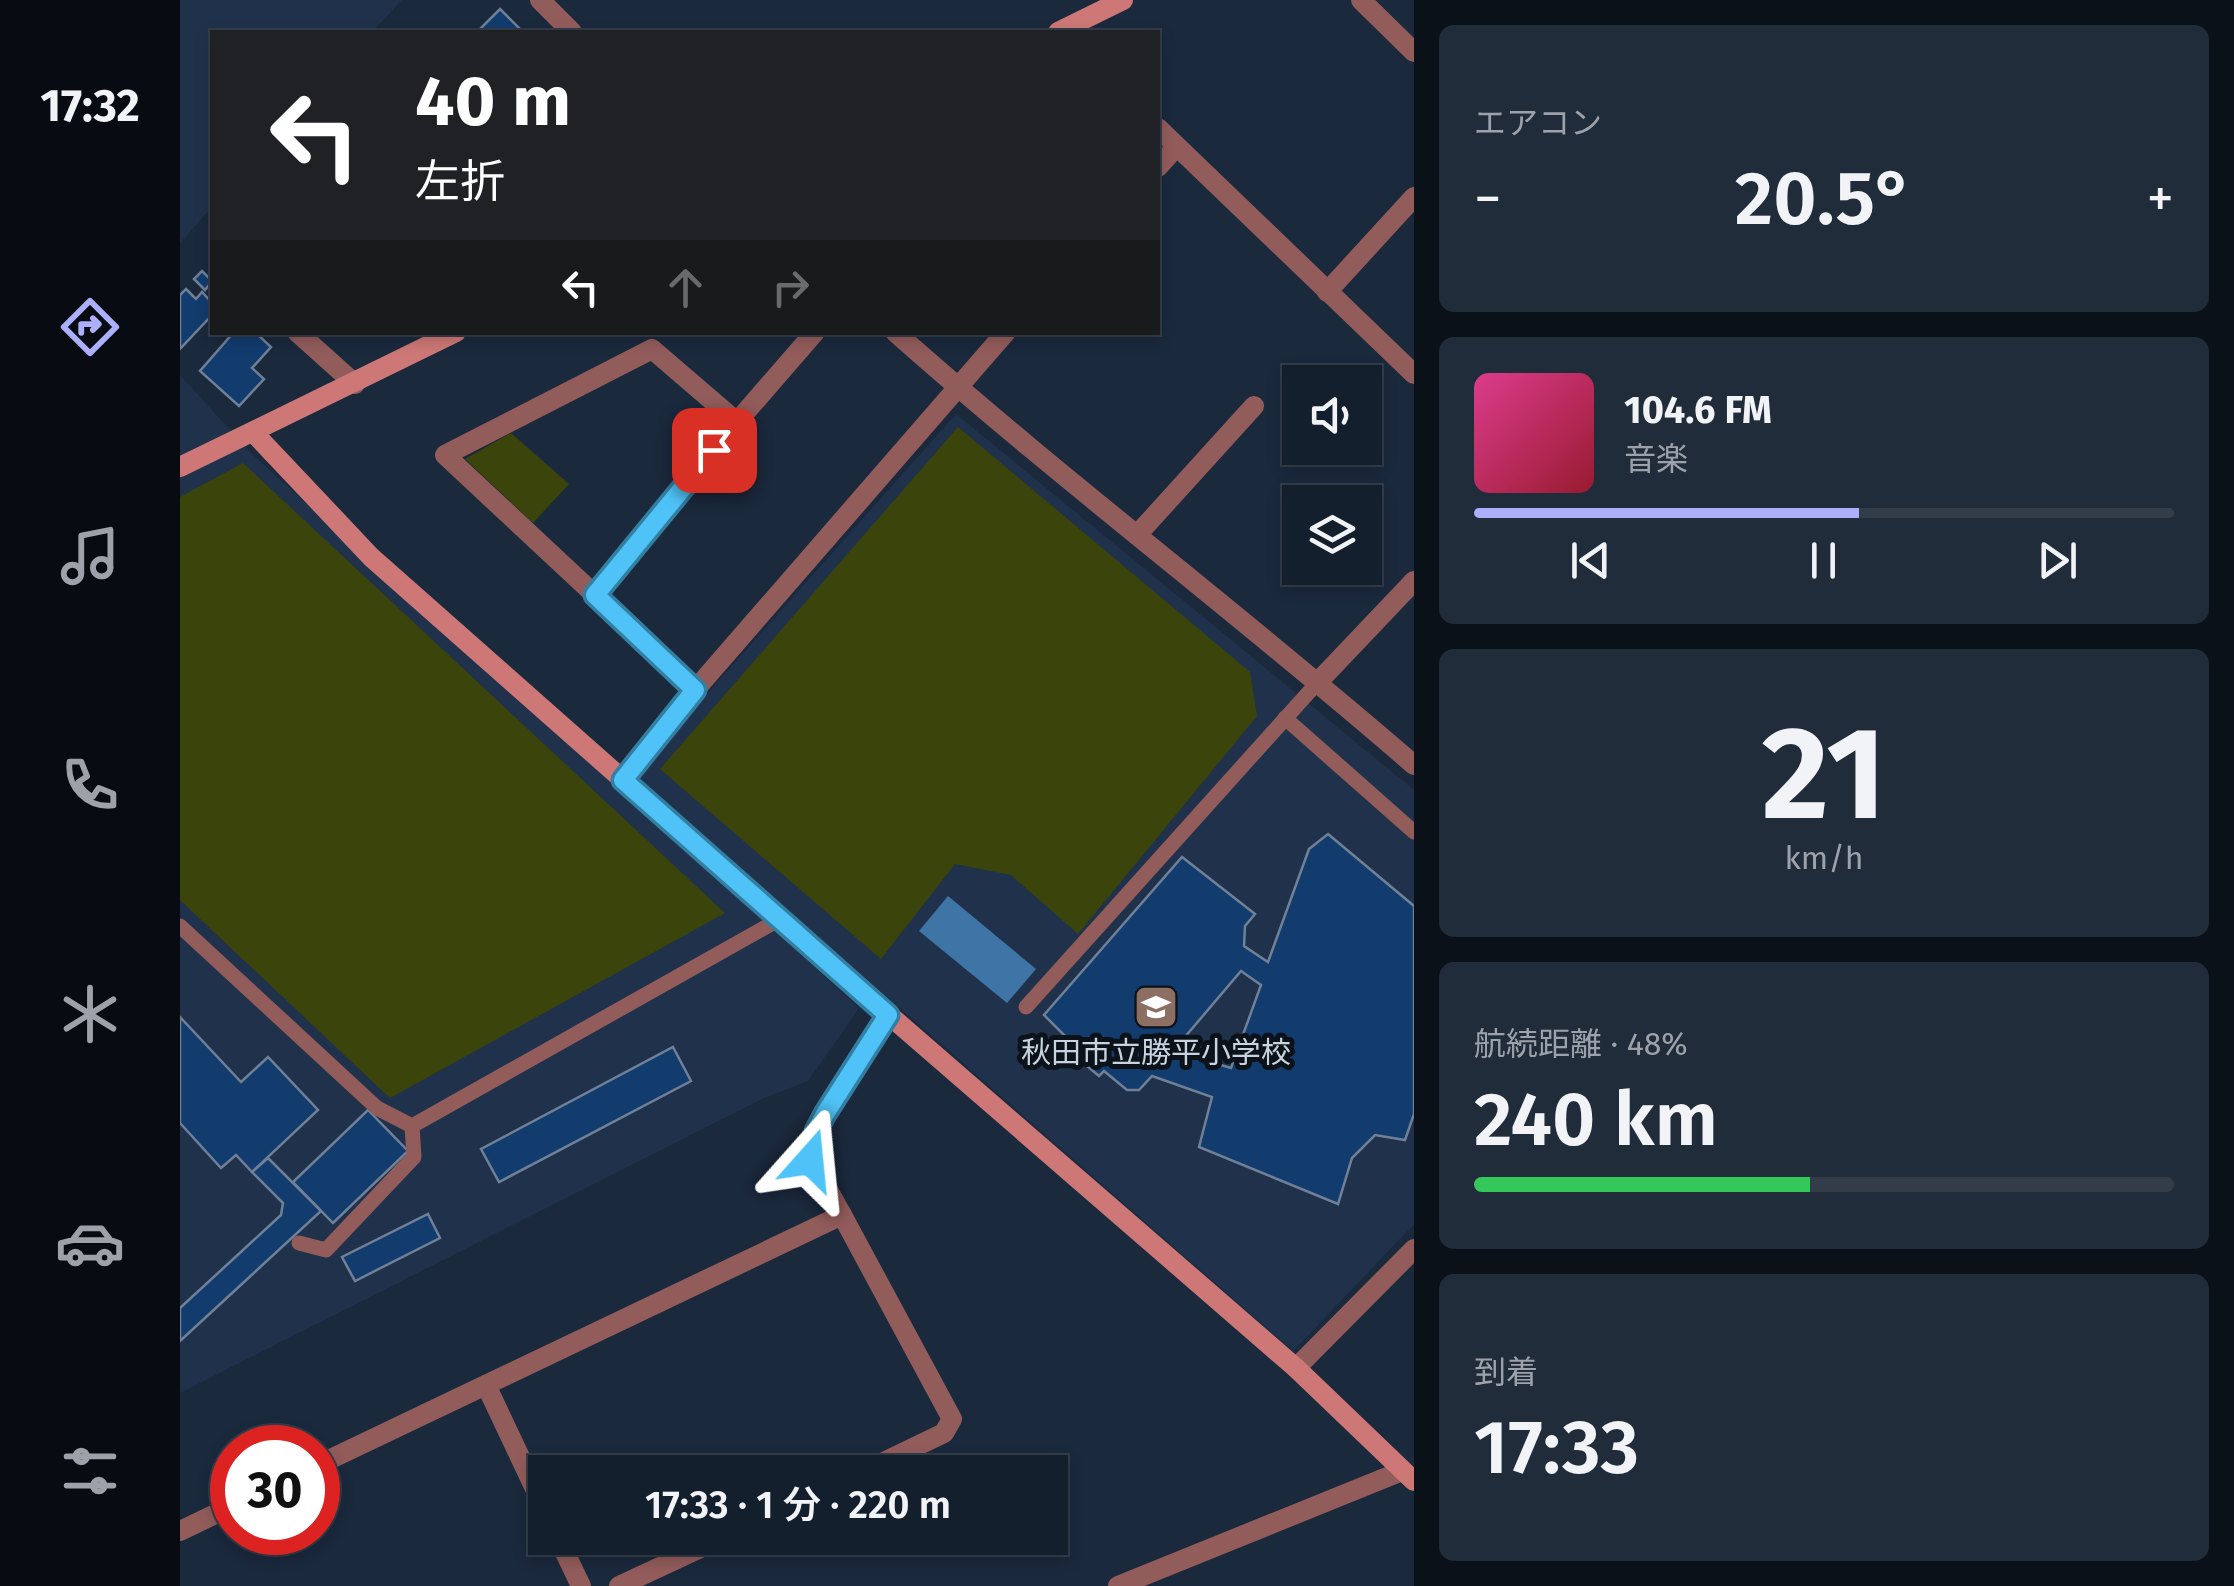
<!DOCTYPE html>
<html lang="ja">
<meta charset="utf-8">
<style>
:root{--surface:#141f2e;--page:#212c3a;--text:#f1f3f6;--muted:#9da2aa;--line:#333d4a;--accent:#acaffb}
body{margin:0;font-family:"Fira Sans","Noto Sans JP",sans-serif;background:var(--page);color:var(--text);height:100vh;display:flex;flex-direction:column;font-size:38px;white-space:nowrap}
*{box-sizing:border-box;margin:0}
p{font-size:32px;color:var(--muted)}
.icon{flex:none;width:55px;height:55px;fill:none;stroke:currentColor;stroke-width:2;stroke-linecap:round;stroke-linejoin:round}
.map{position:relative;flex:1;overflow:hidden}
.sheet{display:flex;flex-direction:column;gap:25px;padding:25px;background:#0b1119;width:820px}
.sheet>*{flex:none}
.guide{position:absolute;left:30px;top:30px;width:950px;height:305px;border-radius:0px;box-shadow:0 5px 15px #0003,0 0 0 2px var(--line);background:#202124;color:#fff;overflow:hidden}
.fabs{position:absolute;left:1102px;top:365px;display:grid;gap:20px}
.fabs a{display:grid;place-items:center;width:100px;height:100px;border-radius:0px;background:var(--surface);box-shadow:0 5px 15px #0003,0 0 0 2px var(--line);font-size:50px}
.speed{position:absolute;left:30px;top:1425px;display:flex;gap:20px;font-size:50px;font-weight:700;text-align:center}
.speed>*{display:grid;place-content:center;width:130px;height:130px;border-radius:50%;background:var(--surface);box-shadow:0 5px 15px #0003,0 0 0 2px var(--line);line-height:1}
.speed .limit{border:15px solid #d22;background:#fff;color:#111}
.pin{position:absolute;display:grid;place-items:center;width:85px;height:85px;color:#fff;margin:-42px;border-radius:20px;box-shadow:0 5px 15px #0006}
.me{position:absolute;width:110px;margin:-55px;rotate:18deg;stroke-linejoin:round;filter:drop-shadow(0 0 8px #0008)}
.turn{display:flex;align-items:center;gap:35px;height:210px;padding:0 40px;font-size:45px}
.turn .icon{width:130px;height:130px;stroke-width:2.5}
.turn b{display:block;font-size:70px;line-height:85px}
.lanes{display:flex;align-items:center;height:95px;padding:0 40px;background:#0003;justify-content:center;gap:50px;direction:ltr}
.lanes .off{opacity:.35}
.big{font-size:75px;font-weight:600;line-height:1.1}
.sheet .widget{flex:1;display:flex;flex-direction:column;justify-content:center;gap:15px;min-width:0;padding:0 35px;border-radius:15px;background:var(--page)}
.sheet .dial{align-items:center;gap:0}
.dial b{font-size:130px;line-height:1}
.song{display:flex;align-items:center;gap:30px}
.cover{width:120px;height:120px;border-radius:15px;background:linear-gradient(135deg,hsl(330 70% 55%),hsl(350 70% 35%))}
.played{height:10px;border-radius:5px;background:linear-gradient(90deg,var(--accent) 55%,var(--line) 55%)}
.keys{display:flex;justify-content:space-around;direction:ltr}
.heat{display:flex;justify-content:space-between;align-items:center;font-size:55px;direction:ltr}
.charge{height:15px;border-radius:8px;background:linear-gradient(90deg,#34c759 48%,var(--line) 0)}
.trip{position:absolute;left:348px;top:1455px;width:540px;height:100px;border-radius:0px;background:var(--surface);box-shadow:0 5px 15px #0003,0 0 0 2px var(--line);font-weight:600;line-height:100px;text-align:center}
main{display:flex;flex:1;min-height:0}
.tab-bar{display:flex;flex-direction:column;width:180px;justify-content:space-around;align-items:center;background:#080c12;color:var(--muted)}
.tab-bar .icon{width:70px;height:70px}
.tab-bar .active{color:var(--accent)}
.tab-bar b{font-size:45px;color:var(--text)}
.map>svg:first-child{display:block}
.built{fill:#20324b}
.green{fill:#3a440b}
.water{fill:#3f74a6}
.building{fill:#123b6e;stroke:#6f8097;stroke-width:2.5;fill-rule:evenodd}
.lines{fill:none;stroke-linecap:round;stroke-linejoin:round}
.lane{stroke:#925c5b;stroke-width:15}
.street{stroke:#925c5b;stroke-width:20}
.secondary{stroke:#cd7876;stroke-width:20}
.route-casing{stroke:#337fa1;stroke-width:25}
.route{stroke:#4fc3f7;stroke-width:18}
.labels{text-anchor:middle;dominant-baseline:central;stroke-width:10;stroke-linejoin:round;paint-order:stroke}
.poi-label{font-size:30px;fill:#c9d2df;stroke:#0b121a}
</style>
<main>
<nav class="tab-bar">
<b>17:32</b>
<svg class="icon active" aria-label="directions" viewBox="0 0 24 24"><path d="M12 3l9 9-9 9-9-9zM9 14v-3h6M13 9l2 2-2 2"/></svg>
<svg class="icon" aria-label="music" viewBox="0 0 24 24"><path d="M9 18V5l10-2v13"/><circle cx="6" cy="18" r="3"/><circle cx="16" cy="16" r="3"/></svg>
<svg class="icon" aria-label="phone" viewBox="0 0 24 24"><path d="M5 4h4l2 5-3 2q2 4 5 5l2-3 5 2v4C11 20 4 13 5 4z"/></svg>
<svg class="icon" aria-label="climate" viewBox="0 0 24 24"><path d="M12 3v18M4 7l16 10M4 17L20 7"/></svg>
<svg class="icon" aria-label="car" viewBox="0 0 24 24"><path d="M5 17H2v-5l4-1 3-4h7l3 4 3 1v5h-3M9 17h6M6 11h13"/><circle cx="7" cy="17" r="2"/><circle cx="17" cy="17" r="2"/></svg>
<svg class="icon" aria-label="filters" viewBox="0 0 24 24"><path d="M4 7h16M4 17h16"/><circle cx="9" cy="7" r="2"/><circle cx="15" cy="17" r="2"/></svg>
</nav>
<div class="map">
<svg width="1234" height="1586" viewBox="0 0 1234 1586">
<rect width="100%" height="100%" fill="#1b293d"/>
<g class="built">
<polygon points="0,0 222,0 192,32 32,32 32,207 0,243"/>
<polygon points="0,375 70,452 679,1008 628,1081 584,1098 0,1393"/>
<polygon points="776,414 1234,790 1234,1224 1113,1351 454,776"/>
</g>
<g class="green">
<polygon points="778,427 1070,672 1077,716 898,934 831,875 775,864 701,959 480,769"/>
<polygon points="331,433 389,484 353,523 285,459"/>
<polygon points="63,463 545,913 210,1098 0,900 0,497"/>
</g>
<polygon class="water" points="768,896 856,969 827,1003 739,931"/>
<g class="building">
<polygon points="320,9 343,32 297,32"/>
<polygon points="22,271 32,281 25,290 14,279"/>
<polygon points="6,289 16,299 22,292 32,303 32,315 0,349 0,295"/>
<polygon points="54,332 75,332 91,347 72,368 84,379 59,406 20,371"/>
<path d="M1148,834L1234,906V1114L1225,1140L1195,1135L1172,1158L1158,1204L1019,1147L1032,1097L972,1076L959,1090H947L924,1071L919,1076L881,1044L886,1037L864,1015L1002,857L1075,914L1065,926L1064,946L1088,962L1129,849ZM1061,971L1081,985L1051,1068L993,1051Z"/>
<polygon points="0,1017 61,1082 88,1057 138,1110 72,1172 56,1155 41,1168 0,1123"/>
<polygon points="493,1047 511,1081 319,1182 301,1149"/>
<polygon points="188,1110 228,1151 153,1223 113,1182"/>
<polygon points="88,1158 141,1211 0,1341 0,1308 101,1215 103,1203 72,1172"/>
<polygon points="248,1214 260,1238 175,1281 162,1257"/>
</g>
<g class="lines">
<g class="lane">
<polyline points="1105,718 1234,832"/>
<polyline points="0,926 197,1108 232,1126 600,919"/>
<polyline points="846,1007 1138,682"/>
<polyline points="119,1243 146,1250 234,1157 232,1126"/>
</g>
<g class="street">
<polyline points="360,0 392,32"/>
<polyline points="1181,0 1234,52"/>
<polyline points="978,128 1234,374"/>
<polyline points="978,167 995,148"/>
<polyline points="1147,292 1234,197"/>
<polyline points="117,332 175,384"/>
<path d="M715,332C884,482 1064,617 1234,765"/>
<polyline points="557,422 472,349 265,455 415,595 557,422 635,332"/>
<polyline points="957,535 1074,406"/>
<polyline points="415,595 515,690"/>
<polyline points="1138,682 1234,581"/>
<polyline points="443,780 515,690 826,332"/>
<polyline points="662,1215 772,1419 764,1433 683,1472"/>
<polyline points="1116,1368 1234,1249"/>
<polyline points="306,1385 365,1510"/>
<polyline points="138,1465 662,1215 631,1160 636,1131 645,1114 709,1015"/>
<polyline points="0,1531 52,1506"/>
<polyline points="378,1538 401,1586"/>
<polyline points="439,1586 542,1538"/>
<polyline points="938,1586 1222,1471"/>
</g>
<g class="secondary">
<polyline points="878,32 943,0"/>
<polyline points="73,432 191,557 709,1015 1116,1368 1234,1481"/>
<polyline points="0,467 276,332"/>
</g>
</g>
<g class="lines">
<defs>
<polyline id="route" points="534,450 415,595 515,690 443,780 708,1015 645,1114 636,1131 630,1160"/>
</defs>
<use href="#route" class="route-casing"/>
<use href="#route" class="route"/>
</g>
<defs>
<symbol id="school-square" viewBox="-11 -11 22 22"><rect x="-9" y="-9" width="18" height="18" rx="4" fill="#8d6e63" stroke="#0b121a"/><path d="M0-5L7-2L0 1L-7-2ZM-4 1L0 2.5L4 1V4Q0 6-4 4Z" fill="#fff"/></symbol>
</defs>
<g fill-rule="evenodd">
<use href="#school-square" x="951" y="982" width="50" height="50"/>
</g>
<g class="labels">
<g class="poi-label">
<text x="976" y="1053">秋田市立勝平小学校</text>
</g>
</g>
</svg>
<div class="fabs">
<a><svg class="icon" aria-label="sound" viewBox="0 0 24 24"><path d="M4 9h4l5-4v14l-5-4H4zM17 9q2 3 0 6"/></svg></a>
<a><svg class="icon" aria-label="layers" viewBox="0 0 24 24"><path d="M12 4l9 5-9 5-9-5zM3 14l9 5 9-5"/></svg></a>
</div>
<div class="speed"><div class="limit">30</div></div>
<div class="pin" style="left:534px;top:450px;background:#d93025"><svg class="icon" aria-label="arrive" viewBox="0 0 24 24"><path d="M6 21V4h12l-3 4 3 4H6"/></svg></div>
<svg class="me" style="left:630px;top:1160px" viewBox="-20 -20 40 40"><path d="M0-17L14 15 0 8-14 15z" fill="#4fc3f7" stroke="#fff" stroke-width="4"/></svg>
<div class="trip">17:33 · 1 分 · 220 m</div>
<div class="guide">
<div class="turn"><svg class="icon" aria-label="left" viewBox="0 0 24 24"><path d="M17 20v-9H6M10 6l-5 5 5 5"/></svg><div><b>40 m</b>左折</div></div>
<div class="lanes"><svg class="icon" aria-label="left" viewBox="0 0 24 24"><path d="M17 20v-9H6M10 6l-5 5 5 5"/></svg><svg class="icon off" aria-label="ahead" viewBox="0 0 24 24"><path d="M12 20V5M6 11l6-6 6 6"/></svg><svg class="icon off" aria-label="right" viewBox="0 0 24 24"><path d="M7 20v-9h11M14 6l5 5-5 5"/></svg></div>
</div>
</div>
<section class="sheet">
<div class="widget"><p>エアコン</p>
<div class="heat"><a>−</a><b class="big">20.5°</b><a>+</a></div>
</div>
<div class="widget">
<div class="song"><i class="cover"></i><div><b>104.6 FM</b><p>音楽</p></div></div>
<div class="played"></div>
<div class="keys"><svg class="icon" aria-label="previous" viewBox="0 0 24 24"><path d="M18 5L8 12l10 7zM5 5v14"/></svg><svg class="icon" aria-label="pause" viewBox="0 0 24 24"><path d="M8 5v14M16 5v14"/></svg><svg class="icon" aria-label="next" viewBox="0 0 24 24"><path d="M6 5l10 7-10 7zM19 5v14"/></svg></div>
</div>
<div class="widget dial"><b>21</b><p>km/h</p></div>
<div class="widget"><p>航続距離 · 48%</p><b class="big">240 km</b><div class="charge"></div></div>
<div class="widget"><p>到着</p><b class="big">17:33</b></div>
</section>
</main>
